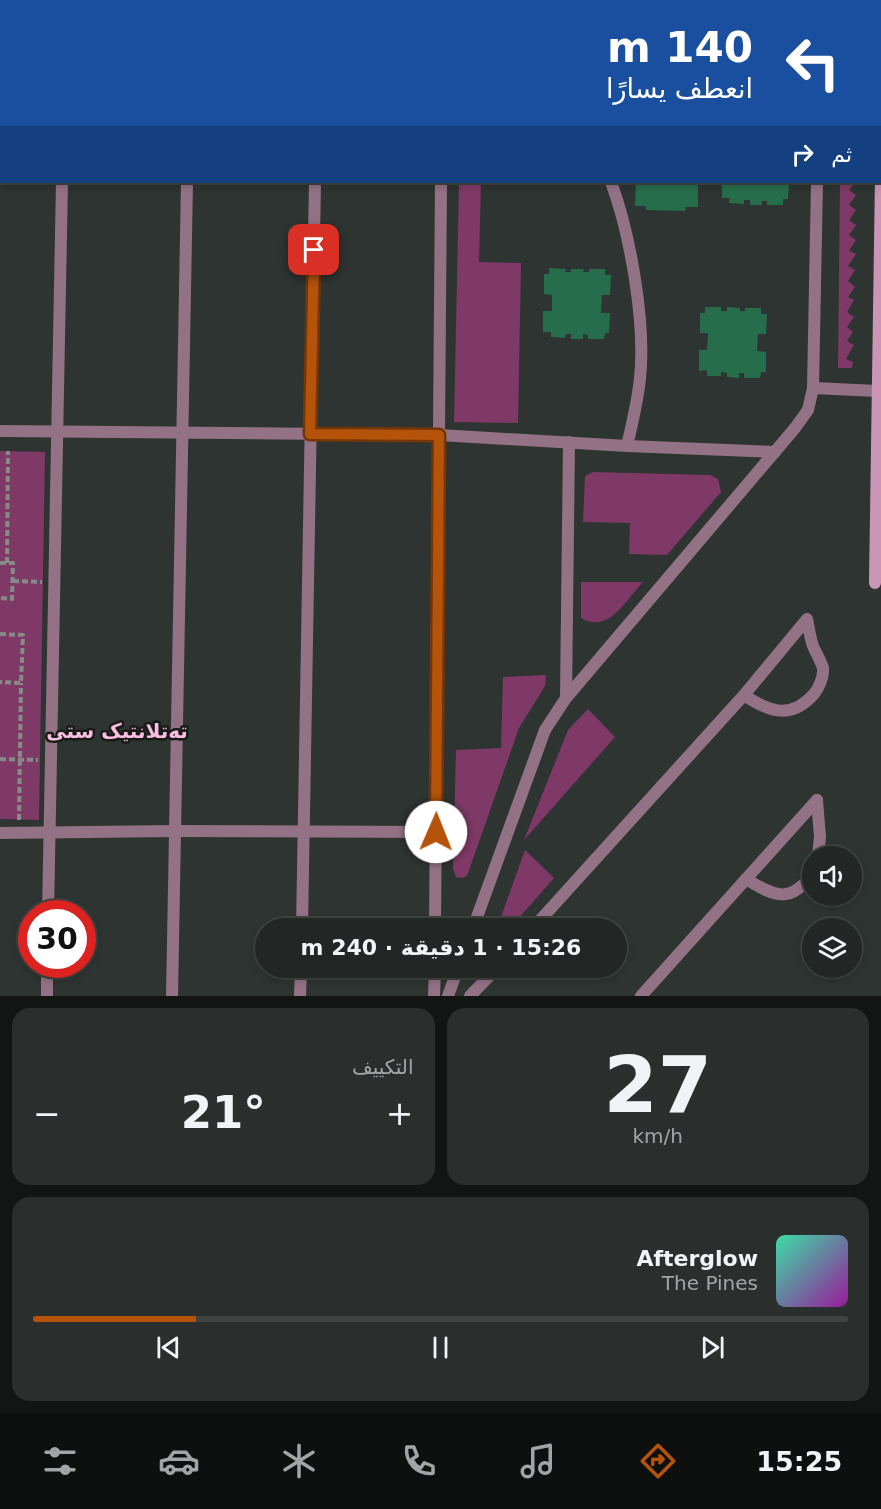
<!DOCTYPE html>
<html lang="ar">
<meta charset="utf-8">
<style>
:root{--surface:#222725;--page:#2a2f2d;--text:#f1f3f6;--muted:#a2a5a7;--line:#3f4442;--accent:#b45309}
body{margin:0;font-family:"DejaVu Sans","Noto Naskh Arabic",sans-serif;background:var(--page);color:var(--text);direction:rtl;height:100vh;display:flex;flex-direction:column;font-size:22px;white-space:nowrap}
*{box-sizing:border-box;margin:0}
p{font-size:20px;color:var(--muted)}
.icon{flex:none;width:33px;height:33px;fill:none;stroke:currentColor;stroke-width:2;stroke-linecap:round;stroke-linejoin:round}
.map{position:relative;height:996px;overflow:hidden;direction:ltr}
.side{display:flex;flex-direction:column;gap:12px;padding:12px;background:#131514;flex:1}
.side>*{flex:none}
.guide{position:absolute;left:0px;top:0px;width:882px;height:183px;box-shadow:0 3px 9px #0003,0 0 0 2px var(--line);direction:rtl;background:#1a4fa0;color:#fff;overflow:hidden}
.tools{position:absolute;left:802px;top:846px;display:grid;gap:12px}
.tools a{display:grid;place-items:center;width:60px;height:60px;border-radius:50%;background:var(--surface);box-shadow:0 3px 9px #0003,0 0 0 2px var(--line);font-size:30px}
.speed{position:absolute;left:18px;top:900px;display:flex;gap:12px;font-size:30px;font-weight:700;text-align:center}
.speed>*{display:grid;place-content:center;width:78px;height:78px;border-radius:50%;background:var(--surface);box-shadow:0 3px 9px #0003,0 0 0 2px var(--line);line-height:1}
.speed .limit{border:9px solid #d22;background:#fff;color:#111}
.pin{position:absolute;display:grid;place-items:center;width:51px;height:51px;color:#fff;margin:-26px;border-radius:12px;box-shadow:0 3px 9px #0006}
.me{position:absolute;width:66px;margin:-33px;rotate:1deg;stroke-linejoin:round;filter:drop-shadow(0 0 4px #0008)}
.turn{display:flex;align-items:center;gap:21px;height:126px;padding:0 30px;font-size:27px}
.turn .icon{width:78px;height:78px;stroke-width:2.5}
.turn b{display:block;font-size:42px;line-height:51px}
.then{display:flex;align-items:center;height:57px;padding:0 30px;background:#0003;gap:12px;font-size:22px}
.big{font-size:45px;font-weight:800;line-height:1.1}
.side .tile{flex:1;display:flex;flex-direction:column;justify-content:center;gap:9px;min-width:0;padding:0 21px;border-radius:18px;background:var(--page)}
.side .dial{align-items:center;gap:0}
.dial b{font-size:78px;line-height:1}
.song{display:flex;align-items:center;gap:18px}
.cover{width:72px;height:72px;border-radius:9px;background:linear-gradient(135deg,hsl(160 70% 55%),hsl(300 70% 35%))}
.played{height:6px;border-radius:3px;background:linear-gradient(90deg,var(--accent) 20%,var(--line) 20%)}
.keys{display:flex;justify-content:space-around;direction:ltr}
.heat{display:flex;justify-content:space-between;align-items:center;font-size:33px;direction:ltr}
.side .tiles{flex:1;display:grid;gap:12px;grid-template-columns:1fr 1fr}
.tile:last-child{grid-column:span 2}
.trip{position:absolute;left:255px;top:918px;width:372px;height:60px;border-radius:30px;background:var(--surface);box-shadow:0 3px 9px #0003,0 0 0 2px var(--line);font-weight:800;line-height:60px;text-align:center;direction:rtl}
.tab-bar{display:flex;height:96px;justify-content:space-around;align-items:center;background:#0e100f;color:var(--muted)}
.tab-bar .icon{width:42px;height:42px}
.tab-bar .active{color:var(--accent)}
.tab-bar b{font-size:27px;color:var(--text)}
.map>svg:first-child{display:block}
.green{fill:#7f3966}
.building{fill:#266e4b}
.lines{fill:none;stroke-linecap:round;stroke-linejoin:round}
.path{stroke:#868b88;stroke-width:4;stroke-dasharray:6 3;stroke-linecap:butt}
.street{stroke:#947286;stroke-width:12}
.secondary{stroke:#cb95b5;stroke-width:12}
.route-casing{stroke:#753606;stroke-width:15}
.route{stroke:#b45309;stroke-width:10}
.labels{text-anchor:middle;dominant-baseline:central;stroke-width:5;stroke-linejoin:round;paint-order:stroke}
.neighbourhood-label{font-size:20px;font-weight:bold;fill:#f9bee0;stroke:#181b19}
</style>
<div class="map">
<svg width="881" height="996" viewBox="0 0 881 996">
<rect width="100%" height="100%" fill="#2e3431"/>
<g class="green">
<polygon points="459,182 481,182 479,262 521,263 518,423 454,422"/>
<polygon points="840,182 855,182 849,190 856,195 849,205 856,210 849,220 856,225 849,235 856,240 849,251 856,254 848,266 855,270 848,281 855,287 848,297 854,300 847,312 854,317 847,327 853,332 847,341 854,345 846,359 853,362 852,368 838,368"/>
<polygon points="0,451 45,452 39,820 0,819"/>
<polygon points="593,472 710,475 718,479 721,492 667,555 629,554 630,523 583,522 585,476"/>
<path d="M581,582H643C625,601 609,634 581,618Z"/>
<polygon points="546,675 545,686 519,728 467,876 462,878 456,877 453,868 456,750 501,748 503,677"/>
<polygon points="588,709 615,737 524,840 568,730"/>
<polygon points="525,850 554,878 510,928 497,928"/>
</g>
<g class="building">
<polygon points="636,182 698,182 698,207 686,207 685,211 646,210 646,206 635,206"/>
<polygon points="722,182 789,182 788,199 783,199 783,205 767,205 767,201 762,201 762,205 750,205 750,200 744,200 744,204 729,203 730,198 722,198"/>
<polygon points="549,268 566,269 565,272 571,272 571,269 584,269 583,272 589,272 589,269 605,269 605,275 611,275 610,295 602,295 601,313 610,313 609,333 605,333 604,339 588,339 588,335 583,334 583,339 571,339 571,334 566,334 565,338 551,337 551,332 543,332 543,311 552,311 552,295 544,294 544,274 549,274"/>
<polygon points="705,307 721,307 721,311 727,311 727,307 740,308 740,311 745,311 745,308 761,308 761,314 767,314 766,334 758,334 757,351 766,352 766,372 761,372 760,378 744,378 744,373 739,373 739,378 727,377 727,373 721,372 721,376 707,376 707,370 699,371 699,350 707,350 708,333 700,333 700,313 705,313"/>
</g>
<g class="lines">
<g class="path">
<polyline points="0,563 13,563 12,599 0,598"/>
<polyline points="7,563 8,451"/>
<polyline points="13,581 42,582"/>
<polyline points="0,634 23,635 21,683 0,682"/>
<polyline points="0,759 38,760"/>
<polyline points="19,820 21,683"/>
</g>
<g class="street">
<polyline points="278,0 282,2"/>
<polyline points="20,2 23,0"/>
<polyline points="577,2 577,0"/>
<polyline points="820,2 820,0"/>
<polyline points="0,11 2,10"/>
<polyline points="0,109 2,109"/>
<path d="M611,182C630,233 646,323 640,378C638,400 632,424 627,446"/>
<polyline points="813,388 878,391"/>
<polyline points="0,431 439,435 627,446 775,452"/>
<polyline points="566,698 569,442"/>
<polyline points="817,800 820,837 818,856"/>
<polyline points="0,833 175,831 436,832"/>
<path d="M746,879C775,897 791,904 813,873"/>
<polyline points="48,914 62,182"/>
<polyline points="302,928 315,182"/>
<polyline points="435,928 441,182"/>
<polyline points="473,928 545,730 566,698 795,428 808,410 813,388 817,182"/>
<path d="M533,928L744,695L807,619C809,628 810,638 813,646C816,653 821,661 823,668C824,676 819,688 814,694C791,720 769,712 744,695"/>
<polyline points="47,996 47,964"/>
<polyline points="172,996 187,182"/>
<polyline points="300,996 301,968"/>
<polyline points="434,996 435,968"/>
<polyline points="448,996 458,968"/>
<polyline points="470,996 497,968"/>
<polyline points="641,996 817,800"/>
</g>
<polyline class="secondary" points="875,583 881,176"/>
</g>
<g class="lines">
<defs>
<polyline id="route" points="314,250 310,434 439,435 436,832"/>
</defs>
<use href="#route" class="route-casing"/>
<use href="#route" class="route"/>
</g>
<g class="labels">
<g class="neighbourhood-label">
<text x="117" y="731">تەتلانتیک ستی</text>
</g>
</g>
</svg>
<div class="tools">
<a><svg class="icon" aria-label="sound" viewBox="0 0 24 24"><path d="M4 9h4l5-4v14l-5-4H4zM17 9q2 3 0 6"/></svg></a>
<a><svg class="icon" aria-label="layers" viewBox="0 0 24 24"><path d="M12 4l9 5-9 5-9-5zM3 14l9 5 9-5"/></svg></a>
</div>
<div class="speed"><div class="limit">30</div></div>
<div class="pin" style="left:314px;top:250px;background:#d93025"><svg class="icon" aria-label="arrive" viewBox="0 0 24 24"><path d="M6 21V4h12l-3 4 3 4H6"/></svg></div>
<svg class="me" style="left:436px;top:832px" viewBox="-20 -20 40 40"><circle r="19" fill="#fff"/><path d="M0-13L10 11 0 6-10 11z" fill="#b45309"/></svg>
<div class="trip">15:26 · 1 دقيقة · 240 m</div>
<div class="guide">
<div class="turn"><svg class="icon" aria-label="left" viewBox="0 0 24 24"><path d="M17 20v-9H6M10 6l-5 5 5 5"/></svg><div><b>140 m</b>انعطف يسارًا</div></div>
<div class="then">ثم<svg class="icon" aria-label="right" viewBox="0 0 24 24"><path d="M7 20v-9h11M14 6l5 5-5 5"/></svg></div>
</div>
</div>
<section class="side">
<div class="tiles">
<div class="tile dial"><b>27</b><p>km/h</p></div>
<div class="tile"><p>التكييف</p>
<div class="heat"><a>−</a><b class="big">21°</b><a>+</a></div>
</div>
<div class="tile">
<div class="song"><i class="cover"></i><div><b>Afterglow</b><p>The Pines</p></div></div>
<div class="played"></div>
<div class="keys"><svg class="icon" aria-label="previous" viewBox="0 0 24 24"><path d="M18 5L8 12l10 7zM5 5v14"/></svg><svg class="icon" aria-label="pause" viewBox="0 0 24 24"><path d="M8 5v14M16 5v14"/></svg><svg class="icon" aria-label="next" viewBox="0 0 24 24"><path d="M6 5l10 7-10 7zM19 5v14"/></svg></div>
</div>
</div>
</section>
<nav class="tab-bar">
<b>15:25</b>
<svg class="icon active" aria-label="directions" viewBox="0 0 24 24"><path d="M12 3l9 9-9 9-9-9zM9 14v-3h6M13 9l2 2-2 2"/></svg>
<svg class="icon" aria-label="music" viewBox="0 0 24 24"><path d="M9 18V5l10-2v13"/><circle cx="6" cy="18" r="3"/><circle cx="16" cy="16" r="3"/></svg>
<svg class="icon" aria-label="phone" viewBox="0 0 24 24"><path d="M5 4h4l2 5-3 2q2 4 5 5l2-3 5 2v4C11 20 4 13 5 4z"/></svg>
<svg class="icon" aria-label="climate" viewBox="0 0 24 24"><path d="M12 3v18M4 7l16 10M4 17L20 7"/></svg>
<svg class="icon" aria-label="car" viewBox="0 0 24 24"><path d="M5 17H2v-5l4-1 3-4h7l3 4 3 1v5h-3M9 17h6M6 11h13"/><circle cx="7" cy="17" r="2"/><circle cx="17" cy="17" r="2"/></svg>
<svg class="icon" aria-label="filters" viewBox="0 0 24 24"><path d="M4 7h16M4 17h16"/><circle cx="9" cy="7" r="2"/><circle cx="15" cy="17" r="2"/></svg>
</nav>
